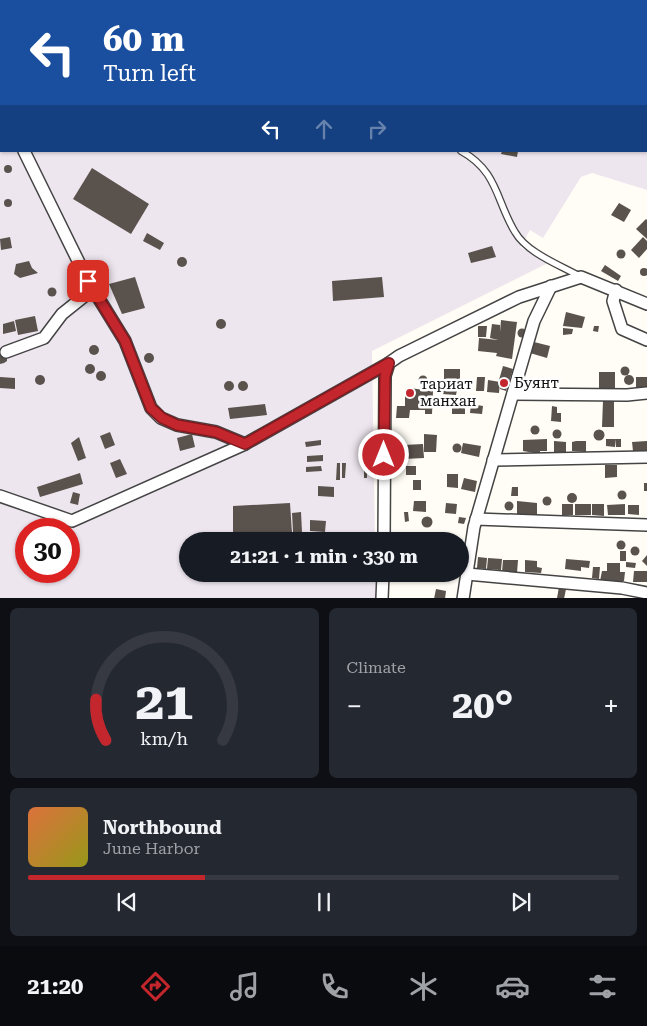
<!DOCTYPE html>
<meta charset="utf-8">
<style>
:root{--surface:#171b24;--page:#242831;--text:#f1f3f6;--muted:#9ea1a6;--line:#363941;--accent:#c4262e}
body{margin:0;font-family:"Roboto Serif",serif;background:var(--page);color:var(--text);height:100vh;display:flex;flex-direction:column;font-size:19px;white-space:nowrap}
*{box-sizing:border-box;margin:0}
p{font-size:16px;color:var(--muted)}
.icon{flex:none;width:28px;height:28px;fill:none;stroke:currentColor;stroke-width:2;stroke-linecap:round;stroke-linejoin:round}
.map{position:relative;height:598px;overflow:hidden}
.side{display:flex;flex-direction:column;gap:10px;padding:10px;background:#0d0f14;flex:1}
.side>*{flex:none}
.hud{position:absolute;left:0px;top:0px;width:648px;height:152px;box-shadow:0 1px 4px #0004;background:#1a4fa0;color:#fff;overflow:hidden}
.speed{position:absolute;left:15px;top:518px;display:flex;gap:10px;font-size:25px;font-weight:700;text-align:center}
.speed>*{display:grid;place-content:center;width:65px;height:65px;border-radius:50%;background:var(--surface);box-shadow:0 1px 4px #0004;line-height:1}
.speed .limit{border:8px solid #d22;background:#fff;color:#111}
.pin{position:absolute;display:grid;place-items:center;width:42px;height:42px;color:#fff;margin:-21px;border-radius:10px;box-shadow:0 2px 8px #0006}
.me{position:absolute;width:55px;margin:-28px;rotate:0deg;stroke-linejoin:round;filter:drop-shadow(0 0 4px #0008)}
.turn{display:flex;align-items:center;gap:18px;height:105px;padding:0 20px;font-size:22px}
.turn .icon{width:65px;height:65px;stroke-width:2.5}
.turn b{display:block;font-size:35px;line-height:42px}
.lanes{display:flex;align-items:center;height:48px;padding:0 20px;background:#0003;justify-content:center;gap:25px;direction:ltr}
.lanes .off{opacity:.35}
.big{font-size:38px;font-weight:700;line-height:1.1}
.side .card{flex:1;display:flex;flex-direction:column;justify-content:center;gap:8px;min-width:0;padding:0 18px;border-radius:8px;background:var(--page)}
.side .dial{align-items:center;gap:0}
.dial svg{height:130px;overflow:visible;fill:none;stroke:var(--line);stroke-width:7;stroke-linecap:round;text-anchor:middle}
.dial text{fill:var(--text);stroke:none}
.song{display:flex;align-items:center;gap:15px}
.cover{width:60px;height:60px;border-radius:8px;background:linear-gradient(135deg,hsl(20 70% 55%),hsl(60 70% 35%))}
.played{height:5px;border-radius:2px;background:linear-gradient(90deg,var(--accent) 30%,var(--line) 30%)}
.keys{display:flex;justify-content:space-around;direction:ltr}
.heat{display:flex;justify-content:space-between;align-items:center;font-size:28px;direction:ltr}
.side .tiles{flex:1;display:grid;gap:10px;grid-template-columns:1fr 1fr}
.card:last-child{grid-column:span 2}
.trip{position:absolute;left:179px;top:532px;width:290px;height:50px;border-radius:25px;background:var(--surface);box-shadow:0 1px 4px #0004;font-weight:700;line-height:50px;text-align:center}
.dock{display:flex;height:80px;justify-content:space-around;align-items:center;background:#090b0e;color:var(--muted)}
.dock .icon{width:35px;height:35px}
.dock .active{color:var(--accent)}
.dock b{font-size:22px;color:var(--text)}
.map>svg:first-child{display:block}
.industrial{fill:#eee6ef;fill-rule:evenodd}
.building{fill:#5a524d}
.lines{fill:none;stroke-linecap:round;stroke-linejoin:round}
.service-casing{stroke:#444;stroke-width:8}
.minor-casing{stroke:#444;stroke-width:14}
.service{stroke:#fff;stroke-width:5.5}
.minor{stroke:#fff;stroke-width:11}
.route-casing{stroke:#7f191e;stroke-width:12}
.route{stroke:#c4262e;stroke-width:9}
.poi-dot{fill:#c4262e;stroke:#fff;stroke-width:2}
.labels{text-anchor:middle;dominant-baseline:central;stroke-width:5;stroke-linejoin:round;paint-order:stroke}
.poi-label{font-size:15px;fill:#111;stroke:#fff;text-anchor:start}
</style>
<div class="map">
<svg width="647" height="599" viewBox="0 0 647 599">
<rect width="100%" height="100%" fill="#fffdf5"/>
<path class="industrial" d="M0,0H647V190L592,173L581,177L543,238L530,230L520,247L548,263L372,351L375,541H188V574H376V598H0ZM1,1H646V151H1ZM26,529H69V571H26Z"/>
<g class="building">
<polygon points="502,151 518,151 517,157 501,154"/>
<circle cx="8" cy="169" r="4"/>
<polygon points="92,168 149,204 131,234 73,199"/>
<circle cx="8" cy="203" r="4"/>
<polygon points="619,203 631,210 624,222 611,215"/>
<polygon points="646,219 647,220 647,239 636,229"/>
<polygon points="147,233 164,243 160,250 143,241"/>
<polygon points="10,237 12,248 1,250 0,239"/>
<polygon points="643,237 647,241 647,249 639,258 631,250"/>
<polygon points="492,246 496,257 471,263 468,253"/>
<circle cx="621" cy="254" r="4.5"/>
<circle cx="182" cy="262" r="5"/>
<polygon points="29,261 32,268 38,273 20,278 14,274 16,264"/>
<polygon points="605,265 621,276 618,281 601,271"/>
<circle cx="644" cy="272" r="4"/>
<polygon points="135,277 145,308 122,314 109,284"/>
<polygon points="382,277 384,297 333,301 332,281"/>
<circle cx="52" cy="292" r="4.5"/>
<polygon points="566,312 585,317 582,328 563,326"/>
<polygon points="35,316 38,331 18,335 15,320"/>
<circle cx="221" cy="324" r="5"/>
<polygon points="501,320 517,322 512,359 496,356 497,353 478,351 479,338 498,340 490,338 492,324 500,325 500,332"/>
<polygon points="14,321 16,331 3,334 3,324"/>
<polygon points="478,326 487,326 486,337 478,337"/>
<polygon points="594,326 599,326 598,332 593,331"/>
<polygon points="563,328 573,329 572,334 563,335"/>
<circle cx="522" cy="333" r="4.5"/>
<polygon points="534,342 550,346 547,358 530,353"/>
<circle cx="94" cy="350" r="5"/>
<polygon points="0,350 3,350 7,357 7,361 4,363 0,364"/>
<circle cx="149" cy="358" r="5"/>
<circle cx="90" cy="369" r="5"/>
<polygon points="503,366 513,369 506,391 500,389 503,381 499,380"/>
<circle cx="625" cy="371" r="4.5"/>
<polygon points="444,369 460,369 460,380 469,380 468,390 457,390 456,395 442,394 444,382 453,383 454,380 444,379"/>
<circle cx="101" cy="376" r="5"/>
<rect x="599" y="372" width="16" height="17"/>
<circle cx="40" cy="380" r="5"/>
<circle cx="629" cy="380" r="5"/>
<circle cx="423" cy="380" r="4.5"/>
<polygon points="0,377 15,378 15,389 0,388"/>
<polygon points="477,377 485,377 484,391 476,391"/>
<rect x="636" y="377" width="11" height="12"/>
<polygon points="488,380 500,382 499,393 487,392"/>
<circle cx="229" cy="386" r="5"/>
<circle cx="243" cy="386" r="5"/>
<polygon points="409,388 433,391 432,414 425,414 425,410 410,410 409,418 396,418 397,406 405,406 405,391 409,391"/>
<polygon points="603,401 614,401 614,427 602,427"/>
<polygon points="265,404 267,415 230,419 228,408"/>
<polygon points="471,404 483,406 482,414 470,413"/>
<polygon points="452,406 465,407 465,414 452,414"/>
<polygon points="552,406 557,407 557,413 561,413 561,422 551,421"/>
<circle cx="535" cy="430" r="4.5"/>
<circle cx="557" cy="434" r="4.5"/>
<circle cx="599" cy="435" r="5.5"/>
<polygon points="110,432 115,445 105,449 100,436"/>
<polygon points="192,434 195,447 180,451 177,438"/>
<polygon points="424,434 437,435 436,452 424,452"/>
<polygon points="79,437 86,458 78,461 71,443"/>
<polygon points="547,439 547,451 540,451 540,454 523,451 523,440"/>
<polygon points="606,439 616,439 615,447 606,446"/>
<rect x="616" y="439" width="5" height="8"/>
<polygon points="321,440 321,445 306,447 305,442"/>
<polygon points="554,441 566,442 566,453 554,453"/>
<polygon points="576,441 586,441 586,452 572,451 572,442"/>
<polygon points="647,441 647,451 633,451 632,442"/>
<polygon points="463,443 481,446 479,457 461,453"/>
<circle cx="457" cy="448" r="4.5"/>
<polygon points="423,444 424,458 404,459 404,445"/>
<polygon points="323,455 323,461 307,462 307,456"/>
<polygon points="120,459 127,474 116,478 110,463"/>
<rect x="364" y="461" width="3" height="17"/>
<polygon points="337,463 340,463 340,480 336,480"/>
<polygon points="342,463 346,463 345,478 342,478"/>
<polygon points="605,465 617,465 617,477 605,478"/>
<polygon points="321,466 322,471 306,472 306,467"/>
<rect x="406" y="466" width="10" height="9"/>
<polygon points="80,473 83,484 40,497 37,487"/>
<polygon points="447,474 458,474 458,488 447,487"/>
<polygon points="464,478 477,481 475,492 461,489"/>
<rect x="413" y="480" width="8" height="10"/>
<rect x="644" y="483" width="3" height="8"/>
<polygon points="318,486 334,487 334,497 318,496"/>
<polygon points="512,487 518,487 518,496 511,496"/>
<circle cx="622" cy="495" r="4.5"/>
<polygon points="73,492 80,494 78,505 70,503"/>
<circle cx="572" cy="498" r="5"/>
<circle cx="547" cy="501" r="4.5"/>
<polygon points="414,501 426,501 426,512 413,511"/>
<polygon points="517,501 537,503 537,515 517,516"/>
<circle cx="509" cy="506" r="4.5"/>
<polygon points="290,503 292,533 233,535 233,506"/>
<polygon points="446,503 457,504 456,514 445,513"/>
<rect x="562" y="504" width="11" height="11"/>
<rect x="575" y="504" width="16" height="11"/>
<polygon points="592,504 604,504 604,516 592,515"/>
<polygon points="625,504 625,515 608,515 607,505"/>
<polygon points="628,505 639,505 639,515 628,514"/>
<polygon points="301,512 302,532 293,532 292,513"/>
<polygon points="404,512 408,512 409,521 405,522"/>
<circle cx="427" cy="522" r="5.5"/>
<polygon points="459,517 466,518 464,524 458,523"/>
<polygon points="310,520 326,521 325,532 310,531"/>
<circle cx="621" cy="545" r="4.5"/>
<circle cx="635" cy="551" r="4.5"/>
<rect x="620" y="551" width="6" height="10"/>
<polygon points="647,555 647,566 642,561"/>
<polygon points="478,557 487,558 486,569 477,568"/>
<polygon points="488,558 502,559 501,570 487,569"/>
<polygon points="566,559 590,561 589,568 581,567 581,571 565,569"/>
<polygon points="503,560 518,560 517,573 502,572"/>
<polygon points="525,560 537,561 537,567 542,568 541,573 525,572"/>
<polygon points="626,562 636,563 635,568 626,567"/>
<polygon points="607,563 620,563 620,572 625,572 624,581 600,581 602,571 607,571"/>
<polygon points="593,567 600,567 599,579 592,578"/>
<polygon points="634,571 647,571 647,582 633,582"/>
<polygon points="290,574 301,574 301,578 290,577"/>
<polygon points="559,587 566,589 564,599 557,598"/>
<polygon points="436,589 446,591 445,599 434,599"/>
</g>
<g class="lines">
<defs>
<path id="service" d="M461,151C498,171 496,201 515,232C527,253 560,265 581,277"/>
<g id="minor">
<polyline points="0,102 1,105"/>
<polyline points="24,151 88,281 125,341 151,408 161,418 177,425 216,432 245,444"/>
<polyline points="616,290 613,301 622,329 647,340"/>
<polyline points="6,352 44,338 62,314 92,290"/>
<polyline points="513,394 627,395 647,393"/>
<polyline points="493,460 647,457"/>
<polyline points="0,496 72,521 245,444 389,363"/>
<polyline points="476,519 647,525"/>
<polyline points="384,541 385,376 389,363 399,356 519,297 581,277 647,304"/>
<polyline points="467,574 622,588 647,593"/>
<polyline points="382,599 383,574"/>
<polyline points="463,599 474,527 534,321 551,286"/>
</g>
</defs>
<use href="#service" class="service-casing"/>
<use href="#minor" class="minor-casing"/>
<use href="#service" class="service"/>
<use href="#minor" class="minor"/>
</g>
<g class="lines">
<defs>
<polyline id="route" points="88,281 125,341 151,408 162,418 177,425 216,432 245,444 389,363 385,376 384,455"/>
</defs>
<use href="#route" class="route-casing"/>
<use href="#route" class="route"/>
</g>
<g class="poi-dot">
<circle cx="504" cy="383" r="5"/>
<circle cx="410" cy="393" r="5"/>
</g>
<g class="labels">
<g class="poi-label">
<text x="514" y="383">Буянт</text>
<text x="420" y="384">тариат<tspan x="420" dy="17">манхан</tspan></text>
</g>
</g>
</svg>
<div class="speed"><div class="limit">30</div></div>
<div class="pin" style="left:88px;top:281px;background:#d93025"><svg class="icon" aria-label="arrive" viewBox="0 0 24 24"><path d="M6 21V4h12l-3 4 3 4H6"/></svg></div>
<svg class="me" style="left:384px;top:455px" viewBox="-20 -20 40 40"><circle r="17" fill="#c4262e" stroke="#fff" stroke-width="3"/><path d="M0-11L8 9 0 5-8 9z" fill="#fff"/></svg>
<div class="trip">21:21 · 1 min · 330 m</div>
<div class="hud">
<div class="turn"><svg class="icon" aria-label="left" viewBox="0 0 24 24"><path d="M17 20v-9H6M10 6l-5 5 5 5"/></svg><div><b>60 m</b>Turn left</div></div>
<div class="lanes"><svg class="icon" aria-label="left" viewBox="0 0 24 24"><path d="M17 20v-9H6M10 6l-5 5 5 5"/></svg><svg class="icon off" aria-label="ahead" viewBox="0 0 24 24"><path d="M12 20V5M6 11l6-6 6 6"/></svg><svg class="icon off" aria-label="right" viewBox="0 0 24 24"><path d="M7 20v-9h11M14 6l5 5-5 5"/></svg></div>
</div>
</div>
<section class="side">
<div class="tiles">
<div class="card dial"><svg viewBox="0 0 100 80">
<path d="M14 69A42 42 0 1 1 86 69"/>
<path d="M14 69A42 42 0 0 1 8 44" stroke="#c4262e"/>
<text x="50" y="56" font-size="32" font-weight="700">21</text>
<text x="50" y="72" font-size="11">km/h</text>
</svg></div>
<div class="card"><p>Climate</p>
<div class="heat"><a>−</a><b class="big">20°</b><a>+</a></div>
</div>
<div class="card">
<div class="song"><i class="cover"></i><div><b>Northbound</b><p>June Harbor</p></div></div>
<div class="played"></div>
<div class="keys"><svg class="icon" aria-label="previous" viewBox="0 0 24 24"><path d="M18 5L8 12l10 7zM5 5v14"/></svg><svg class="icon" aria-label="pause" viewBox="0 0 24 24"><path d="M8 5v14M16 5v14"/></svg><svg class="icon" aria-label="next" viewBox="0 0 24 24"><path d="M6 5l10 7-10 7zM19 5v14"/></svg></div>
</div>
</div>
</section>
<nav class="dock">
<b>21:20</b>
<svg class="icon active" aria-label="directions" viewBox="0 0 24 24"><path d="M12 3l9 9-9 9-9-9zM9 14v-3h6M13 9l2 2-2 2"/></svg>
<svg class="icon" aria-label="music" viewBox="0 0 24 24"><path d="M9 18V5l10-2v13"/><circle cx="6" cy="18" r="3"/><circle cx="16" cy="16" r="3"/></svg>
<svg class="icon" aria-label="phone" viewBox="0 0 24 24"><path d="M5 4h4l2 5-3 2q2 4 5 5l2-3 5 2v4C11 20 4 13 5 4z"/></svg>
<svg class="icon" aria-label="climate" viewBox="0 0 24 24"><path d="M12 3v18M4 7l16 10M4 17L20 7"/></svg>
<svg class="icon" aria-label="car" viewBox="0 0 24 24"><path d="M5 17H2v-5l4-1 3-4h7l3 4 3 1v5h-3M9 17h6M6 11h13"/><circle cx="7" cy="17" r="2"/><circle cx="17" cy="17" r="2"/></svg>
<svg class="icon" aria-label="filters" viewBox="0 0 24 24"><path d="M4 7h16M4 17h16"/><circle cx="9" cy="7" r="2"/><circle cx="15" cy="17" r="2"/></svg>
</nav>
